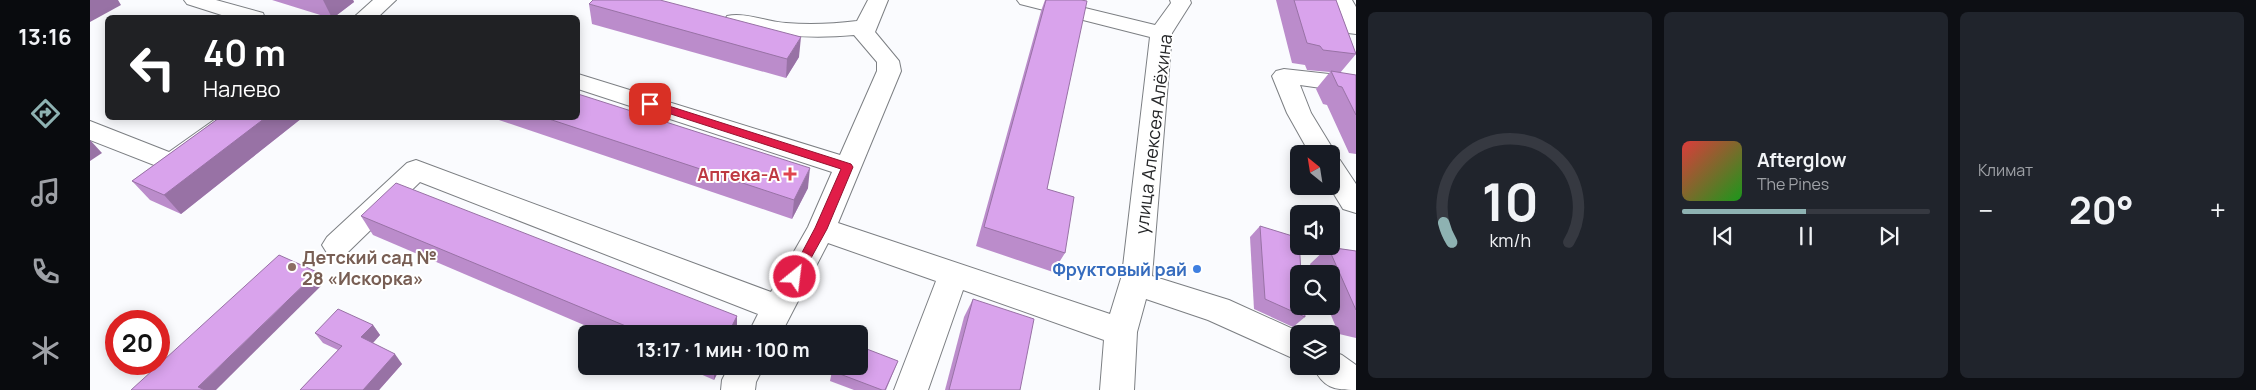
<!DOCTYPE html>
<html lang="ru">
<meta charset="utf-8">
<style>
:root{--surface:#171b24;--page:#20242c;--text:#f1f3f6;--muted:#9ea1a6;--line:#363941;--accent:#8eb2b2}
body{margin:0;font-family:Manrope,sans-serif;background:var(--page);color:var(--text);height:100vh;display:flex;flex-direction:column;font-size:19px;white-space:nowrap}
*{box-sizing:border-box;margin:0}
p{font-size:16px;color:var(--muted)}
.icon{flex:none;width:28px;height:28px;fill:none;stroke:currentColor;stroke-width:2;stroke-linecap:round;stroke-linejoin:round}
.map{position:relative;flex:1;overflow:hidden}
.panel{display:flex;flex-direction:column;gap:12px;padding:12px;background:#0d0f14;width:900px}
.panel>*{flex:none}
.guide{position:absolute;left:15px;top:15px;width:475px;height:105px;border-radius:8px;box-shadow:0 2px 12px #0003;background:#202124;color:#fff;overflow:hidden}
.needle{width:32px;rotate:330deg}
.tools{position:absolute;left:1200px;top:145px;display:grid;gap:10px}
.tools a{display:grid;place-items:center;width:50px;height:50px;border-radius:8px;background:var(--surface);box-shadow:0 2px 12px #0003;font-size:25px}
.speed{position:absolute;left:15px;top:310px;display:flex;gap:10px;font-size:25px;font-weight:700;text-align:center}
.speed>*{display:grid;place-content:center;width:65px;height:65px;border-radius:50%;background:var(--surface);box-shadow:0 2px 12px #0003;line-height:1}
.speed .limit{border:8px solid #d22;background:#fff;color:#111}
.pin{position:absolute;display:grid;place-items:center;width:42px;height:42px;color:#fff;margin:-21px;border-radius:10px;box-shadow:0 2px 8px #0006}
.me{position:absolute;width:55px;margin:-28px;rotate:29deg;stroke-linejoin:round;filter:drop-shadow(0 0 4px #0008)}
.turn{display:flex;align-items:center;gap:18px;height:105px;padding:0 15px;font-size:22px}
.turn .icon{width:65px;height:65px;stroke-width:2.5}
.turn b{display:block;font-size:35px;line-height:42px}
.big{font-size:38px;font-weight:700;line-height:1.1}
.panel .card{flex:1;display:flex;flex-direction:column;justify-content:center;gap:8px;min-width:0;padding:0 18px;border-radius:8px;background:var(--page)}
.panel .dial{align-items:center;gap:0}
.dial svg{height:130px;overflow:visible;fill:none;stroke:var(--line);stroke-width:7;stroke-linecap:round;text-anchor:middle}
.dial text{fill:var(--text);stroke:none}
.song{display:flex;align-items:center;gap:15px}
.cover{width:60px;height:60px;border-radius:8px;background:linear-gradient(135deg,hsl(0 70% 55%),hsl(120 70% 35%))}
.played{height:5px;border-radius:2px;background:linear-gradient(90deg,var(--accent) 50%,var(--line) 50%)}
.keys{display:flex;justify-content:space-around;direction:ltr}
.heat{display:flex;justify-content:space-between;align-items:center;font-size:28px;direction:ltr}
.panel .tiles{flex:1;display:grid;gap:12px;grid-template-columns:repeat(3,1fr)}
.trip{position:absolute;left:488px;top:325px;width:290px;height:50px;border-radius:8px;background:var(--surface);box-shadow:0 2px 12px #0003;font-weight:700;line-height:50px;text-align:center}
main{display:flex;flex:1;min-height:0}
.tabs{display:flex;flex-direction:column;width:90px;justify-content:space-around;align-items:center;background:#090b0e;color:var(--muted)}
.tabs .icon{width:35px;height:35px}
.tabs .selected{color:var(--accent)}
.tabs b{font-size:22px;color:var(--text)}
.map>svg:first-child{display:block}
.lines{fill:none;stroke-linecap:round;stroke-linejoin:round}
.minor-casing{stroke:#7c7f83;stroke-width:2}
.minor{fill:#fff;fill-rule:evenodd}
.wall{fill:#bb8ccb}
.shaded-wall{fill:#9872a5}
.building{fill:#d9a3ec;stroke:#9872a5}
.route{fill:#e11d48;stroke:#92132f}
.health-dot{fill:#e0444e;stroke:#fff;stroke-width:2}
.education-dot{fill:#8d6e63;stroke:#fff;stroke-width:2}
.shop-dot{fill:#3f7fe0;stroke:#fff;stroke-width:2}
.labels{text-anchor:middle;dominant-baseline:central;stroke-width:4;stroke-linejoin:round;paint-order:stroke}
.street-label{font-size:18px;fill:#262729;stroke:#fff}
.health-label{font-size:18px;font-weight:bold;fill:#be3a42;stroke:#fff;text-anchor:end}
.education-label{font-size:18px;font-weight:bold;fill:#785e54;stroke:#fff;text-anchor:start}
.shop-label{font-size:18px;font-weight:bold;fill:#366cbe;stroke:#fff;text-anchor:end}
</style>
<main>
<nav class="tabs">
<b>13:16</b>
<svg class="icon selected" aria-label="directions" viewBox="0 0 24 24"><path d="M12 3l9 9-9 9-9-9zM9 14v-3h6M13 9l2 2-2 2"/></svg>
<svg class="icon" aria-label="music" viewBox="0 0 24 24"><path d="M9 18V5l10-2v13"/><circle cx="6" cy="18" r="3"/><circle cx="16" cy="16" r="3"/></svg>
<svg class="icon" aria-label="phone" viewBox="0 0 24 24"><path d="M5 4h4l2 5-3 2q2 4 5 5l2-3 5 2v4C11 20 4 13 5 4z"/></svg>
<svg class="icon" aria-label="climate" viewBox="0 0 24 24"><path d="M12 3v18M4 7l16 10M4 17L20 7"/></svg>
</nav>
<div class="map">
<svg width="1266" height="390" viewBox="0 0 1266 390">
<rect width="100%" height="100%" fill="#fafbfe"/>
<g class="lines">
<defs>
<g id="minor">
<polygon points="94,0 126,0 173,13 175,18 141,18 97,4"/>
<polygon points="283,0 306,0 287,18 263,18"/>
<path d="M778,0H798L785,32L809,61L811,71L748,223L1020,314L1032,275L1060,37L930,4L927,0H962L1065,25L1081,3L1080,0H1100L1101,3L1082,33L1062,276L1139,300L1214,334H1209V361L1118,320L1056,299L1047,332L1044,390H1010L1014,340L873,290L838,390H804L846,281L738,243L691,334H658L668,314L330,182L257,253L247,257L237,253L232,245L237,237L317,163L326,160L681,292L718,227L742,172L488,89V74L750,155L787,71V62L764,35C721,39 680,36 637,26L634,21L637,16C655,12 678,22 696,23C720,25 743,24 767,21Z"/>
<polygon points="1242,0 1262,0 1266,7 1266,34 1258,33"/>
<polygon points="1194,69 1266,77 1266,93 1210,85 1221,113 1246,154 1244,158 1250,160 1266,184 1266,213 1253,209 1239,186 1241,186 1241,154 1220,154 1197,113 1182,76 1186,71"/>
<polygon points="127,118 155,118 152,124 91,170 82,172 0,140 0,121 79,152"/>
<path d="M1241,351L1252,355L1266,365V390C1244,390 1233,388 1223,366H1241Z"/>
<polygon points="639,366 674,366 666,382 665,390 631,390 632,380"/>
</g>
</defs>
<use href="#minor" class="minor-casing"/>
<use href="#minor" class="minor"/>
</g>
<g class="wall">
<polygon points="182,0 263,0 264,2 243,18 240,18"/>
<polygon points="955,0 991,0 957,189 975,253 963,272 886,246 951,11"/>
<polygon points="1186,0 1246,0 1266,54 1250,73 1266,75 1266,154 1259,153 1237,105 1233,104 1226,89 1240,72 1217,70 1215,65 1202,63"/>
<polygon points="499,4 709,57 696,78 502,24"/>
<polygon points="129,118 212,118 91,214 60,200 42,181"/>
<polygon points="403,118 488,118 718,188 702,219"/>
<polygon points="271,216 647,316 647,334 515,334 283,235"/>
<polygon points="1170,226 1215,317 1203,327 1164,309 1160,237"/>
<polygon points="1238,247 1266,251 1266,338 1249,334 1237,306 1241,306 1241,274 1224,274 1220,264"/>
<polygon points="883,299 930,390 855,390 874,317"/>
<polygon points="283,325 290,335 283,343 312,364 289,390 210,390 248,350 233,343 225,333"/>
<polygon points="808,361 796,390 764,390 740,381 742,371"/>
<polygon points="592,366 631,366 624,380"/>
</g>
<g class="shaded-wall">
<polygon points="0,0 28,0 31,5 0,22"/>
<polygon points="233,0 263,0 264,2 243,18 242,18"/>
<polygon points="711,37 709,57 696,78 697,59"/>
<polygon points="175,118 212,118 91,214 74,195"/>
<polygon points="0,140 12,153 0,161"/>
<polygon points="720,168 718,188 702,219 704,200"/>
<polygon points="227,272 234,283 126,390 112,390 108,387"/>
<polygon points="647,316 647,334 638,334"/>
<polygon points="283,325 290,335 279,347 271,337"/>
<polygon points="305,354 312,364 289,390 273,390"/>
<polygon points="624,366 631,366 624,380"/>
</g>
<g class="building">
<polygon points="503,0 570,0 711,37 697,59 499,4"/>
<polygon points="956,0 991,0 997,1 957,189 984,197 975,253 894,227"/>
<polygon points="1204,0 1246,0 1266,54 1233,50 1230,46 1217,43"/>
<polygon points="1241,71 1266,75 1266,115 1252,87 1248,86"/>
<polygon points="488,94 720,168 704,200 456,118 488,118"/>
<polygon points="129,118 175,118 74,195 42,181"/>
<polygon points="306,183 647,316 638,334 555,334 271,216"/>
<polygon points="1170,226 1209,238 1211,274 1209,274 1209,306 1214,306 1215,317 1175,299"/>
<polygon points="1238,247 1266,251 1266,310"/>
<polygon points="189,255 227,272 108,387 115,390 41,390"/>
<polygon points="883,299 944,319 930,390 859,390"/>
<polygon points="248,309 283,325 271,337 305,354 273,390 210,390 252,346 225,333"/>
<polygon points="769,346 808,361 795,390 792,390 742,371 744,366 769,366"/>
</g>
<polygon class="route" points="560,100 761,164 763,167 737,229 709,280 701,280 699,277 725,228 751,169 556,106 556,101"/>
<path class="health-dot" d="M697.5 166.5h5v5h5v5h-5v5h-5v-5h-5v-5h5z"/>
<circle class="education-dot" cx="202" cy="267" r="5"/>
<circle class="shop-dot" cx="1107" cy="269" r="5"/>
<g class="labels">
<g class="street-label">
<text transform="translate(1063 134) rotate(-83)">улица Алексея Алёхина</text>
</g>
<g class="health-label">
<text x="690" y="174">Аптека-А</text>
</g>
<g class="education-label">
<text x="212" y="257">Детский сад №<tspan x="212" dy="21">28 «Искорка»</tspan></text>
</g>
<g class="shop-label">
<text x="1097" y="269">Фруктовый рай</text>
</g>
</g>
</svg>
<div class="tools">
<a><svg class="needle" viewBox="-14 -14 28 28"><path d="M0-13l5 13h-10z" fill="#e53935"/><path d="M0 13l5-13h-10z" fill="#9ea1a6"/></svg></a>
<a><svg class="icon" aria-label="sound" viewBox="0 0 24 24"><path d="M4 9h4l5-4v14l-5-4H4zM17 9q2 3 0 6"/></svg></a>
<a><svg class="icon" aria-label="search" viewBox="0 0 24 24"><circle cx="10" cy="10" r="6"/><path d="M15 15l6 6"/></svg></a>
<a><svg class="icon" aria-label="layers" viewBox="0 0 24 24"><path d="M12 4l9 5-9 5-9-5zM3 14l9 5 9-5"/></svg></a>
</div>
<div class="speed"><div class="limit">20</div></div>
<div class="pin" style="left:560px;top:104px;background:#d93025"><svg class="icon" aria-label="arrive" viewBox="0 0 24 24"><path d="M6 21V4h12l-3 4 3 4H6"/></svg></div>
<svg class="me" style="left:705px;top:277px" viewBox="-20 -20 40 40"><circle r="17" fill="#e11d48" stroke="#fff" stroke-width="3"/><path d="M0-11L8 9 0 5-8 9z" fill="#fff"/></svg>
<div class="trip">13:17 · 1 мин · 100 m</div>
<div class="guide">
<div class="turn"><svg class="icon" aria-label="left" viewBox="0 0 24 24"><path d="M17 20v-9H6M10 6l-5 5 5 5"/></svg><div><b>40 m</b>Налево</div></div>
</div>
</div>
<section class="panel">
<div class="tiles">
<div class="card dial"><svg viewBox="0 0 100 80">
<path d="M14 69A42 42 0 1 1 86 69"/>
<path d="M14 69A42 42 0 0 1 9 57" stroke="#8eb2b2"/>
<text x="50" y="56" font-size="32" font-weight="700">10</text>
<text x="50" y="72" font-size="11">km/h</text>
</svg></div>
<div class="card">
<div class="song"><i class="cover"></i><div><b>Afterglow</b><p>The Pines</p></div></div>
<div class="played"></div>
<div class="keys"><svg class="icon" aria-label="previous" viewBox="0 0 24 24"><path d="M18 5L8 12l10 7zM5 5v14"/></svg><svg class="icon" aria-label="pause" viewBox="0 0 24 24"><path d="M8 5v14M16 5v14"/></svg><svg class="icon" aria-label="next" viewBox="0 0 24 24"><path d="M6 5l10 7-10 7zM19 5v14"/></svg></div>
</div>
<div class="card"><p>Климат</p>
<div class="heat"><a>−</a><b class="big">20°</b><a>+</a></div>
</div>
</div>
</section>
</main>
